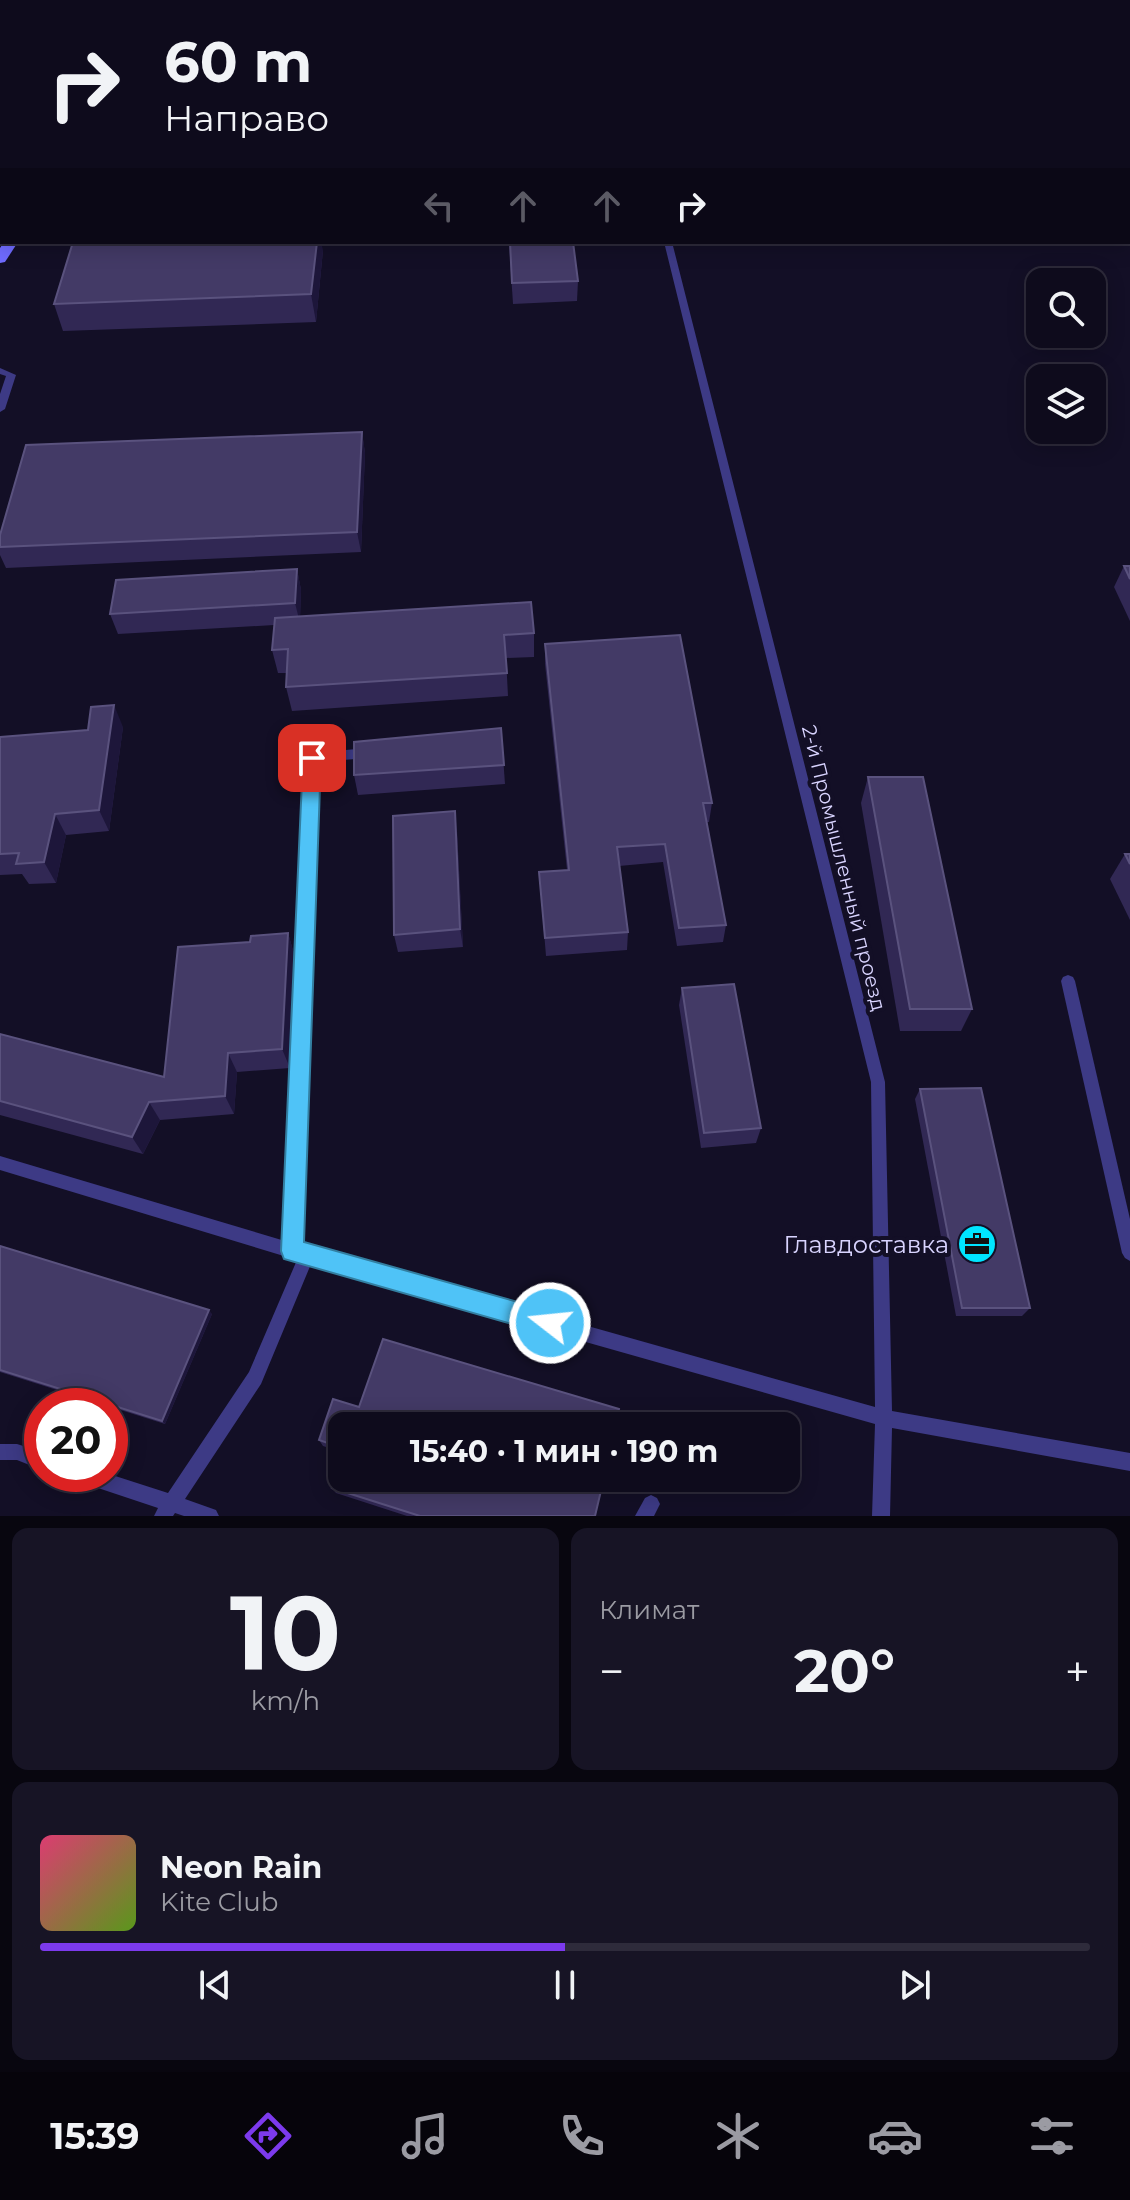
<!DOCTYPE html>
<html lang="ru">
<meta charset="utf-8">
<style>
:root{--surface:#0e0b1c;--page:#171425;--text:#f1f3f6;--muted:#9b9ba3;--line:#2e2b3b;--accent:#7c3aed}
body{margin:0;font-family:Montserrat,sans-serif;background:var(--page);color:var(--text);height:100vh;display:flex;flex-direction:column;font-size:30px;white-space:nowrap}
*{box-sizing:border-box;margin:0}
p{font-size:26px;color:var(--muted)}
.icon{flex:none;width:44px;height:44px;fill:none;stroke:currentColor;stroke-width:2;stroke-linecap:round;stroke-linejoin:round}
.map{position:relative;height:1516px;overflow:hidden}
.side{display:flex;flex-direction:column;gap:12px;padding:12px;background:#08060f;flex:1}
.side>*{flex:none}
.top-card{position:absolute;left:0px;top:0px;width:1130px;height:244px;box-shadow:0 4px 20px #0003,0 0 0 2px var(--line);background:#0e0b1c;color:var(--text);overflow:hidden}
.controls{position:absolute;left:1026px;top:268px;display:grid;gap:16px}
.controls a{display:grid;place-items:center;width:80px;height:80px;border-radius:16px;background:var(--surface);box-shadow:0 4px 20px #0003,0 0 0 2px var(--line);font-size:40px}
.speed{position:absolute;left:24px;top:1388px;display:flex;gap:16px;font-size:40px;font-weight:700;text-align:center}
.speed>*{display:grid;place-content:center;width:104px;height:104px;border-radius:50%;background:var(--surface);box-shadow:0 4px 20px #0003,0 0 0 2px var(--line);line-height:1}
.speed .limit{border:12px solid #d22;background:#fff;color:#111}
.pin{position:absolute;display:grid;place-items:center;width:68px;height:68px;color:#fff;margin:-34px;border-radius:16px;box-shadow:0 4px 12px #0006}
.me{position:absolute;width:88px;margin:-44px;rotate:286deg;stroke-linejoin:round;filter:drop-shadow(0 0 6px #0008)}
.turn{display:flex;align-items:center;gap:28px;height:168px;padding:0 32px;font-size:36px}
.turn .icon{width:104px;height:104px;stroke-width:2.5}
.turn b{display:block;font-size:56px;line-height:68px}
.lanes{display:flex;align-items:center;height:76px;padding:0 32px;background:#0003;justify-content:center;gap:40px;direction:ltr}
.lanes .off{opacity:.35}
.big{font-size:60px;font-weight:700;line-height:1.1}
.side .card{flex:1;display:flex;flex-direction:column;justify-content:center;gap:12px;min-width:0;padding:0 28px;border-radius:16px;background:var(--page)}
.side .dial{align-items:center;gap:0}
.dial b{font-size:104px;line-height:1}
.song{display:flex;align-items:center;gap:24px}
.cover{width:96px;height:96px;border-radius:12px;background:linear-gradient(135deg,hsl(340 70% 55%),hsl(90 70% 35%))}
.played{height:8px;border-radius:4px;background:linear-gradient(90deg,var(--accent) 50%,var(--line) 50%)}
.keys{display:flex;justify-content:space-around;direction:ltr}
.heat{display:flex;justify-content:space-between;align-items:center;font-size:44px;direction:ltr}
.side .tiles{flex:1;display:grid;gap:12px;grid-template-columns:1fr 1fr}
.card:last-child{grid-column:span 2}
.trip{position:absolute;left:328px;top:1412px;width:472px;height:80px;border-radius:16px;background:var(--surface);box-shadow:0 4px 20px #0003,0 0 0 2px var(--line);font-weight:700;line-height:80px;text-align:center}
.tabs{display:flex;height:128px;justify-content:space-around;align-items:center;background:#06040b;color:var(--muted)}
.tabs .icon{width:56px;height:56px}
.tabs .on{color:var(--accent)}
.tabs b{font-size:36px;color:var(--text)}
.map>svg:first-child{display:block}
.lines{fill:none;stroke-linecap:round;stroke-linejoin:round}
.path{stroke:#2fb8b0;stroke-width:2;stroke-dasharray:2 4;stroke-linecap:butt}
.service{fill:#3d3a85;fill-rule:evenodd}
.tertiary{fill:#3d3a85;fill-rule:evenodd}
.secondary{fill:#6f6bff;fill-rule:evenodd}
.wall{fill:#312854}
.shaded-wall{fill:#1d163a}
.building{fill:#433a66;stroke:#5a527e;stroke-width:2}
.route{fill:#4fc3f7;stroke:#337fa1;stroke-width:2}
.labels{text-anchor:middle;dominant-baseline:central;stroke-width:8;stroke-linejoin:round;paint-order:stroke}
.street-label{font-size:20px;fill:#d9d4ff;stroke:#130f26}
.near-poi-label{font-size:24px;fill:#d9d4ff;stroke:#130f26;text-anchor:end}
</style>
<div class="map">
<svg width="1130" height="1516" viewBox="0 0 1130 1516">
<rect width="100%" height="100%" fill="#130f26"/>
<g class="lines">
<polyline class="path" points="1102,0 1105,2"/>
<g class="service">
<rect x="655" y="0" width="6" height="2"/>
<rect x="948" y="0" width="6" height="2"/>
<rect x="1128" y="48" width="2" height="5"/>
<rect x="1128" y="60" width="2" height="5"/>
<polygon points="664,242 672,242 885,1082 892,1411 1130,1453 1130,1471 892,1428 890,1516 872,1516 875,1424 311,1264 261,1384 185,1499 216,1510 219,1516 184,1516 175,1513 173,1516 154,1516 158,1508 83,1483 77,1480 74,1474 109,1474 168,1493 249,1372 297,1260 0,1170 0,1156 285,1241 306,758 308,755 312,753 368,748 372,750 374,753 372,756 368,758 318,762 300,1245 875,1407 871,1082"/>
<polygon points="0,368 16,375 5,409 0,412 0,394 6,376 0,374"/>
<polygon points="1068,975 1073,977 1075,981 1130,1219 1130,1261 1125,1258 1122,1253 1061,981 1063,977"/>
<polygon points="0,1444 17,1444 42,1452 42,1470 17,1460 0,1460"/>
<polygon points="651,1495 657,1498 660,1504 654,1516 635,1516 645,1498"/>
</g>
<g class="tertiary">
<polygon points="1065,0 1077,0 1078,2 1066,2"/>
<rect x="1128" y="29" width="2" height="7"/>
</g>
<g class="secondary">
<polygon points="0,199 2,199 0,211"/>
<polygon points="4,242 18,242 5,262 0,263 0,248"/>
</g>
</g>
<g class="wall">
<polygon points="243,0 434,0 433,2 261,2 243,1"/>
<polygon points="509,242 573,242 578,281 577,301 513,304"/>
<polygon points="323,250 316,322 63,331 54,304"/>
<polygon points="362,432 365,453 361,552 6,568 0,555 0,535"/>
<polygon points="1124,566 1130,566 1130,621 1114,587"/>
<polygon points="297,569 301,590 300,617 534,633 534,657 506,658 508,696 292,711 286,687 287,673 278,673 272,650 274,625 118,634 110,614"/>
<polygon points="545,644 712,803 709,822 707,822 726,925 723,942 677,946 663,862 619,866 628,932 627,950 546,956 539,872 567,870 545,664"/>
<polygon points="123,727 109,831 66,835 56,883 29,884 22,874 0,875 0,737"/>
<polygon points="501,728 505,784 358,795 354,775"/>
<polygon points="868,777 972,1009 961,1031 900,1031 861,803"/>
<polygon points="457,831 463,947 398,952 394,935"/>
<polygon points="1125,854 1130,854 1130,920 1110,879"/>
<polygon points="288,933 294,954 290,1068 237,1072 234,1114 160,1120 143,1154 0,1115 0,1034 164,1077 250,942"/>
<polygon points="682,988 761,1128 756,1143 701,1148 679,1005"/>
<polygon points="920,1089 1030,1308 1022,1316 956,1316 915,1099"/>
<polygon points="0,1246 212,1314 165,1424 0,1372"/>
<polygon points="359,1407 619,1409 342,1426 342,1452 323,1446 319,1440"/>
<polygon points="332,1488 595,1516 407,1516 336,1493"/>
</g>
<g class="shaded-wall">
<polygon points="1130,150 1130,174 1128,174 1128,151"/>
<polygon points="317,242 321,242 323,250 316,322 311,294"/>
<polygon points="362,432 365,453 361,552 357,532"/>
<polygon points="297,569 301,590 300,623 295,603"/>
<polygon points="114,705 123,727 109,831 99,810"/>
<polygon points="455,811 457,831 463,947 460,929"/>
<polygon points="55,814 66,835 56,883 44,862"/>
<polygon points="288,933 294,954 290,1068 282,1049"/>
<polygon points="228,1053 237,1072 234,1114 225,1096"/>
<polygon points="149,1102 160,1120 143,1154 132,1137"/>
<polygon points="209,1310 212,1314 165,1424 162,1421"/>
</g>
<g class="building">
<polygon points="262,0 429,0 429,2 261,2"/>
<rect x="846" y="0" width="85" height="2"/>
<polygon points="1128,101 1130,103 1130,150 1128,151"/>
<polygon points="73,242 317,242 311,294 54,304"/>
<polygon points="510,242 573,242 578,281 512,283"/>
<polygon points="362,432 357,532 0,547 0,535 26,445"/>
<polygon points="1124,566 1130,566 1130,579"/>
<polygon points="297,569 295,603 110,614 116,580"/>
<polygon points="531,602 534,633 504,635 507,673 286,687 288,649 272,650 275,618"/>
<polygon points="680,635 712,803 703,803 726,925 679,928 665,844 617,847 628,932 545,938 539,872 569,870 545,644"/>
<polygon points="114,705 99,810 55,814 44,862 16,864 19,853 0,854 0,737 88,730 91,707"/>
<polygon points="501,728 504,765 354,775 354,742"/>
<polygon points="868,777 923,777 972,1009 910,1009"/>
<polygon points="455,811 460,929 394,935 393,816"/>
<polygon points="1125,854 1130,854 1130,864"/>
<polygon points="288,933 282,1049 228,1053 225,1096 149,1102 132,1137 0,1101 0,1034 164,1077 178,947 250,942 251,936"/>
<polygon points="734,984 761,1128 704,1133 682,988"/>
<polygon points="981,1088 1030,1308 962,1308 920,1089"/>
<polygon points="0,1246 209,1310 162,1421 0,1370"/>
<polygon points="383,1339 619,1409 616,1426 342,1426 342,1448 319,1440 333,1399 359,1407"/>
<polygon points="342,1459 342,1478 604,1478 595,1516 420,1516 332,1488"/>
</g>
<polygon class="route" points="312,751 321,758 304,1242 550,1311 558,1315 562,1323 558,1332 550,1335 284,1259 281,1251 303,758"/>
<defs>
<symbol id="office-disc" viewBox="-11 -11 22 22"><circle r="9.5" fill="#00e5ff" stroke="#130f26"/><path d="M-6-3h4V-5.5h4V-3h4V5H-6ZM-1-4.5V-3h2v-1.5ZM-6 0V1H6V0Z" fill="#111"/></symbol>
</defs>
<g fill-rule="evenodd">
<use href="#office-disc" x="955" y="1222" width="44" height="44"/>
</g>
<g class="labels">
<g class="street-label">
<text transform="translate(844 868) rotate(76)">2-й Промышленный проезд</text>
</g>
<g class="near-poi-label">
<text x="949" y="1244">Главдоставка</text>
</g>
</g>
</svg>
<div class="controls">
<a><svg class="icon" aria-label="search" viewBox="0 0 24 24"><circle cx="10" cy="10" r="6"/><path d="M15 15l6 6"/></svg></a>
<a><svg class="icon" aria-label="layers" viewBox="0 0 24 24"><path d="M12 4l9 5-9 5-9-5zM3 14l9 5 9-5"/></svg></a>
</div>
<div class="speed"><div class="limit">20</div></div>
<div class="pin" style="left:312px;top:758px;background:#d93025"><svg class="icon" aria-label="arrive" viewBox="0 0 24 24"><path d="M6 21V4h12l-3 4 3 4H6"/></svg></div>
<svg class="me" style="left:550px;top:1323px" viewBox="-20 -20 40 40"><circle r="17" fill="#4fc3f7" stroke="#fff" stroke-width="3"/><path d="M0-11L8 9 0 5-8 9z" fill="#fff"/></svg>
<div class="trip">15:40 · 1 мин · 190 m</div>
<div class="top-card">
<div class="turn"><svg class="icon" aria-label="right" viewBox="0 0 24 24"><path d="M7 20v-9h11M14 6l5 5-5 5"/></svg><div><b>60 m</b>Направо</div></div>
<div class="lanes"><svg class="icon off" aria-label="left" viewBox="0 0 24 24"><path d="M17 20v-9H6M10 6l-5 5 5 5"/></svg><svg class="icon off" aria-label="ahead" viewBox="0 0 24 24"><path d="M12 20V5M6 11l6-6 6 6"/></svg><svg class="icon off" aria-label="ahead" viewBox="0 0 24 24"><path d="M12 20V5M6 11l6-6 6 6"/></svg><svg class="icon" aria-label="right" viewBox="0 0 24 24"><path d="M7 20v-9h11M14 6l5 5-5 5"/></svg></div>
</div>
</div>
<section class="side">
<div class="tiles">
<div class="card dial"><b>10</b><p>km/h</p></div>
<div class="card"><p>Климат</p>
<div class="heat"><a>−</a><b class="big">20°</b><a>+</a></div>
</div>
<div class="card">
<div class="song"><i class="cover"></i><div><b>Neon Rain</b><p>Kite Club</p></div></div>
<div class="played"></div>
<div class="keys"><svg class="icon" aria-label="previous" viewBox="0 0 24 24"><path d="M18 5L8 12l10 7zM5 5v14"/></svg><svg class="icon" aria-label="pause" viewBox="0 0 24 24"><path d="M8 5v14M16 5v14"/></svg><svg class="icon" aria-label="next" viewBox="0 0 24 24"><path d="M6 5l10 7-10 7zM19 5v14"/></svg></div>
</div>
</div>
</section>
<nav class="tabs">
<b>15:39</b>
<svg class="icon on" aria-label="directions" viewBox="0 0 24 24"><path d="M12 3l9 9-9 9-9-9zM9 14v-3h6M13 9l2 2-2 2"/></svg>
<svg class="icon" aria-label="music" viewBox="0 0 24 24"><path d="M9 18V5l10-2v13"/><circle cx="6" cy="18" r="3"/><circle cx="16" cy="16" r="3"/></svg>
<svg class="icon" aria-label="phone" viewBox="0 0 24 24"><path d="M5 4h4l2 5-3 2q2 4 5 5l2-3 5 2v4C11 20 4 13 5 4z"/></svg>
<svg class="icon" aria-label="climate" viewBox="0 0 24 24"><path d="M12 3v18M4 7l16 10M4 17L20 7"/></svg>
<svg class="icon" aria-label="car" viewBox="0 0 24 24"><path d="M5 17H2v-5l4-1 3-4h7l3 4 3 1v5h-3M9 17h6M6 11h13"/><circle cx="7" cy="17" r="2"/><circle cx="17" cy="17" r="2"/></svg>
<svg class="icon" aria-label="filters" viewBox="0 0 24 24"><path d="M4 7h16M4 17h16"/><circle cx="9" cy="7" r="2"/><circle cx="15" cy="17" r="2"/></svg>
</nav>
